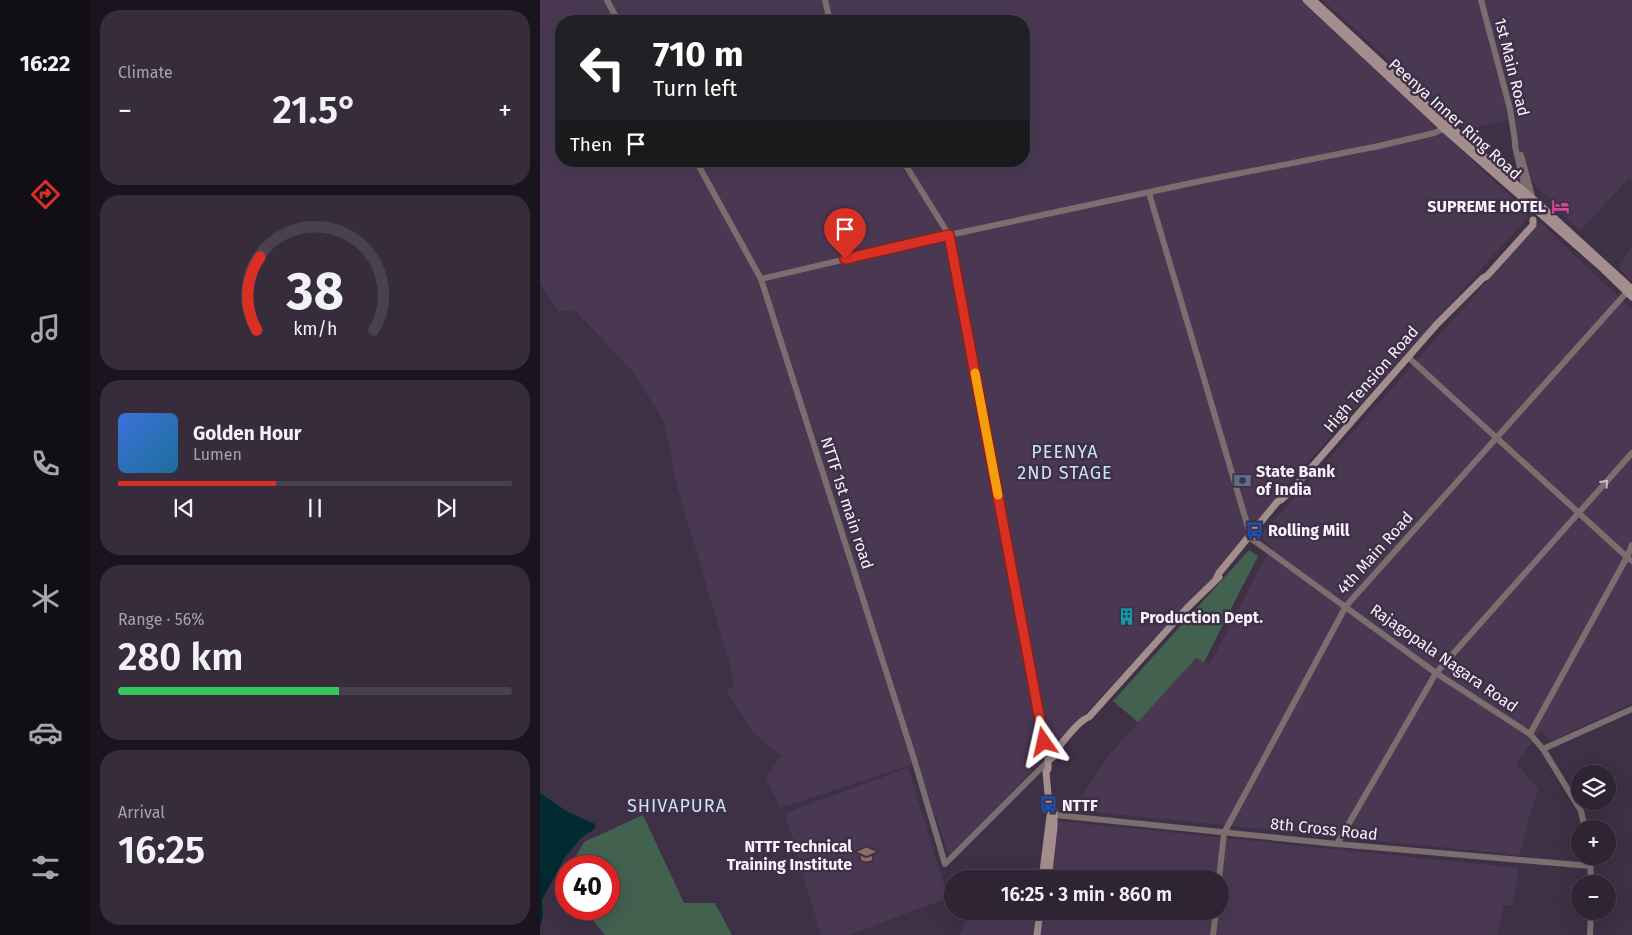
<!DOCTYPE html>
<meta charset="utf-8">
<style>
:root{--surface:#2e2434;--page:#362c3c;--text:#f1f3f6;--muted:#a7a4ac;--line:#49414f;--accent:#d93025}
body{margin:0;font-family:"Fira Sans",sans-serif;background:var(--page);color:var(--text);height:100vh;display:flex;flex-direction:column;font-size:19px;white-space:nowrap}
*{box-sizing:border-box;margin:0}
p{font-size:16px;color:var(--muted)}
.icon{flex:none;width:28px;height:28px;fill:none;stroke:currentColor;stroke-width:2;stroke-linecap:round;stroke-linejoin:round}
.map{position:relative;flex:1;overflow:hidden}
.drawer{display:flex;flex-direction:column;gap:10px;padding:10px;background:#19141d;width:450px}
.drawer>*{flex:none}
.hud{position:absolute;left:15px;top:15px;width:475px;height:152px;border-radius:20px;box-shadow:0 5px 20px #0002,0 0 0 1px var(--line);background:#202124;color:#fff;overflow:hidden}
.fabs{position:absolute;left:1031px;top:765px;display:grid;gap:10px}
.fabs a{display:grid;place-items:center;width:45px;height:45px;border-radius:50%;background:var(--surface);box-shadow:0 5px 20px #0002,0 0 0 1px var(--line);font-size:25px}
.speed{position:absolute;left:15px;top:855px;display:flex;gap:10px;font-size:25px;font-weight:700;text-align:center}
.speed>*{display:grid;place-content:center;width:65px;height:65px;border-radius:50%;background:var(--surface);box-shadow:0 5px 20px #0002,0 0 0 1px var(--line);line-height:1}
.speed .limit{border:8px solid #d22;background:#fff;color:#111}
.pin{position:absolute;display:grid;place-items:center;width:42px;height:42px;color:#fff;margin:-51px -21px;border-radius:50% 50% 50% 0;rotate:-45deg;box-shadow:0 0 5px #0007}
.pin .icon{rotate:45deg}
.me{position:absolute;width:55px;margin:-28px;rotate:349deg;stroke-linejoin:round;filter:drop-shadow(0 0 4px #0008)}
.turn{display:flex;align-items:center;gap:18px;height:105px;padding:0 15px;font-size:22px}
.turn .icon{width:65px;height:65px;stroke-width:2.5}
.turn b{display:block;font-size:35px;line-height:42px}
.then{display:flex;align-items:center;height:48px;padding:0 15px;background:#0003;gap:10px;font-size:19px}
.big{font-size:38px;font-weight:600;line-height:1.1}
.drawer .widget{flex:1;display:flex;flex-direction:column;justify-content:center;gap:8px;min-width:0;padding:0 18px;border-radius:20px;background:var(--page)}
.drawer .dial{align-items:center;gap:0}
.dial svg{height:130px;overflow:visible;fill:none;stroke:var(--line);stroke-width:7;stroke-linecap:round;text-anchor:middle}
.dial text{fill:var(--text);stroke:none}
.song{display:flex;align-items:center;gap:15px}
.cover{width:60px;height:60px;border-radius:8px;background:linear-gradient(135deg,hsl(220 70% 55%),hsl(200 70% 35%))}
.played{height:5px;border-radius:2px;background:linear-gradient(90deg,var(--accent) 40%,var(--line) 40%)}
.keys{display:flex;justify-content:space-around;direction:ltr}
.heat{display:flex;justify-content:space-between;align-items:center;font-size:28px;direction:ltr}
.charge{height:8px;border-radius:4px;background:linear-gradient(90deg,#34c759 56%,var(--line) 0)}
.trip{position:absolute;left:404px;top:870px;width:285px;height:50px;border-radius:25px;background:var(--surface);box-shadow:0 5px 20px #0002,0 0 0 1px var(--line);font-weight:600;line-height:50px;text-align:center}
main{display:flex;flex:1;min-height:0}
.tab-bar{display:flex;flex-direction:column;width:90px;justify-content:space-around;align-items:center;background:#120e15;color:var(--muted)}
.tab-bar .icon{width:35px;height:35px}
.tab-bar .active{color:var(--accent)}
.tab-bar b{font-size:22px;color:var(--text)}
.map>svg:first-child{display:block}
.built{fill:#4a3853;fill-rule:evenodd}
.green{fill:#42614f}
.water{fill:#012b31}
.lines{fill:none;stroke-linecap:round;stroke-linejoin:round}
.tertiary{stroke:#7c6e6e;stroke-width:6}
.secondary{stroke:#a38d8d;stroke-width:7}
.oneway{stroke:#c7bdc4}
.route-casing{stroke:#8d1f18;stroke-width:12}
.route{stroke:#d93025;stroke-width:9}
.slow{stroke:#f59e0b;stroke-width:9}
.labels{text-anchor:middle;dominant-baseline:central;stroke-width:5;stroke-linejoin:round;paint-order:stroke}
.street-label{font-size:16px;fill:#f9f1fe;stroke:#3e3045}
.poi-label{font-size:16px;font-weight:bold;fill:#f9f1fe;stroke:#3e3045;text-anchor:start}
.neighbourhood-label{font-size:18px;letter-spacing:1px;fill:#cae3f8;stroke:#3e3045}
</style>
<main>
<nav class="tab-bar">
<b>16:22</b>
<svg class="icon active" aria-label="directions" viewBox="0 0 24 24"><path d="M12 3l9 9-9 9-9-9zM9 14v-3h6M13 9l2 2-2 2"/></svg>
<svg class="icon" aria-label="music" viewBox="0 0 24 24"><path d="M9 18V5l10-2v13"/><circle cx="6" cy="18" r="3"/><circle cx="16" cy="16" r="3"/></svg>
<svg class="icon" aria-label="phone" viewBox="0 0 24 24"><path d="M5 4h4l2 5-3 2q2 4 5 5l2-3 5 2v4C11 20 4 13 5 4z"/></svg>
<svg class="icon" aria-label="climate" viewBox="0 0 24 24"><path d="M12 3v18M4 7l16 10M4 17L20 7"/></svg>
<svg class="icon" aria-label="car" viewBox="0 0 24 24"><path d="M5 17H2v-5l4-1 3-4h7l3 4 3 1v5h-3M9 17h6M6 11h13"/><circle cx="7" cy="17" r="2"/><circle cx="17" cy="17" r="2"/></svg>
<svg class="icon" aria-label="filters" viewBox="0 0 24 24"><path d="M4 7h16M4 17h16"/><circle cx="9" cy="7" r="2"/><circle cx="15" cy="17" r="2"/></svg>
</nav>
<section class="drawer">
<div class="widget"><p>Climate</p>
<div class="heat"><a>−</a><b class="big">21.5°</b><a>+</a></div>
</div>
<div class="widget dial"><svg viewBox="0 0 100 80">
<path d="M14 69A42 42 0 1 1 86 69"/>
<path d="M14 69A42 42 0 0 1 16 24" stroke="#d93025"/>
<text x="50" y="56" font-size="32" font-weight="700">38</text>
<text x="50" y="72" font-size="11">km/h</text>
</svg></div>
<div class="widget">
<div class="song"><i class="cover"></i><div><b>Golden Hour</b><p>Lumen</p></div></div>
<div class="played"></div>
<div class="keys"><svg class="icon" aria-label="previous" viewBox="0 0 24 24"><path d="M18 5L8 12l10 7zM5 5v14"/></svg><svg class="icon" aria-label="pause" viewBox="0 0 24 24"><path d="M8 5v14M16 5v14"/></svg><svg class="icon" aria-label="next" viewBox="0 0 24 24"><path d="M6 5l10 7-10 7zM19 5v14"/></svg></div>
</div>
<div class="widget"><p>Range · 56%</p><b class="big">280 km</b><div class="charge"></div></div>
<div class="widget"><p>Arrival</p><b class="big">16:25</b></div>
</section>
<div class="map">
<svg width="1092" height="935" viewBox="0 0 1092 935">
<rect width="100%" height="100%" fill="#3e3045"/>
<g class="built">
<path d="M0,0H760L981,206L988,217L734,500L684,566L432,834L409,855L377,763L240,808L226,778L241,756L213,732L186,690L193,687L192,672L138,489L124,421L92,371L35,310L18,311L0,283ZM21,21H484V161H21Z"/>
<polygon points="782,0 1092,0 1092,181 1089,178 1040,231 987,176 970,120 927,129"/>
<polygon points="1000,222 1092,310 1092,703 1011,741 1001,731 976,763 998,789 992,807 979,855 533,810 565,760 656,657 670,664 724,560 732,548 720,536"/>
<polygon points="1092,246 1092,281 1079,268"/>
<polygon points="368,768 408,898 309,935 281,935 245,813"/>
<polygon points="517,821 979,868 972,906 964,905 957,935 420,935 428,911 680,911 680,879 511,879"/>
</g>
<g class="green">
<polygon points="709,550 718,556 664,662 656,658 598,722 573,701"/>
<polygon points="103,815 144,903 175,903 192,935 65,935 44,909 69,909 69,866 30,866 44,842"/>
</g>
<polygon class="water" points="0,793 28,812 55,824 55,829 42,837 25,857 2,900 3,916 0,927"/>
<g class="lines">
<g class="tertiary">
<polyline points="67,0 78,21"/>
<polyline points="285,0 290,21"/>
<polyline points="941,0 970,109 975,141 975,146 986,193"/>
<polyline points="981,155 993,200 992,201"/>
<polyline points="156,161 221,279 374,759 405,864 508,761 409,235 363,161"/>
<polyline points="609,193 710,534"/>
<polyline points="221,279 409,235 656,182 839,146 894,133 908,127"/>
<polyline points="868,357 1087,557 1092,561"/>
<polyline points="712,539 896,673 990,734 1003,749 1041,811 1045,829"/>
<polyline points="990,734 1087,557 1092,545"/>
<polyline points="1003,749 1092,709"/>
<polyline points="515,815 797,844 1050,866"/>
<polyline points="797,844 896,673 1092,453"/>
<polyline points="1050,856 1051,884"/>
<polyline points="679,879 684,833 806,606 1087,292"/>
<polyline points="673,935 676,911"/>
<polyline points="1050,935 1051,911"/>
</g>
<g class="secondary">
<polyline points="766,0 904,129 1061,267 1092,297"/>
<polyline points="773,0 912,128 1002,207 1092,289"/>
<polyline points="676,579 679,573 738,501 741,500 750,492 897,324 943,278 947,276 993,225 993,220"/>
<path d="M516,754V750C523,742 539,720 549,717L647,608L679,577"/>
<polyline points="506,875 503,871 510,816 506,772 508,769 508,761 518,753"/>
<polyline points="506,878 509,871 514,827 514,810"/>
<polyline points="497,935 500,911"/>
</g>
</g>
<defs><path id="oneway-chevron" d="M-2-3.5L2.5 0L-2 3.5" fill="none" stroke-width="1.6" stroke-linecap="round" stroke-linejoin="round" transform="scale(1.25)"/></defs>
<use class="oneway" href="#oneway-chevron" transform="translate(1065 483) rotate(-48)"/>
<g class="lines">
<defs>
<polyline id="route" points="305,259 409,235 504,742"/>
</defs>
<use href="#route" class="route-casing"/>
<use href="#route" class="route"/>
<polyline class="slow" points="435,373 458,495"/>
</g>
<defs>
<symbol id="hotel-bare" viewBox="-9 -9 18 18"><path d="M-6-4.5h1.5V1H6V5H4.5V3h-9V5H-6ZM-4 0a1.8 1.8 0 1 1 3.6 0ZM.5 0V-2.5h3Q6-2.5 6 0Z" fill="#d1479c" stroke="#3e3045" stroke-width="2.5" paint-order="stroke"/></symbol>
<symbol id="bank-bare" viewBox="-9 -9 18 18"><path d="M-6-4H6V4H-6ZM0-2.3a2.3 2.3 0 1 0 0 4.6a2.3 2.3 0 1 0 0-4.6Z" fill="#5c6f8a" stroke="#3e3045" stroke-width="2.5" paint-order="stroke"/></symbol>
<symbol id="bus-bare" viewBox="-9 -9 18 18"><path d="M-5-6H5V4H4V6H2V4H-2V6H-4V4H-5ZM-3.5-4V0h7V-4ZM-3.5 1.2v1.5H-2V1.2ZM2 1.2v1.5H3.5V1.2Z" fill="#1a4fb4" stroke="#3e3045" stroke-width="2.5" paint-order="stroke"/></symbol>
<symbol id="building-bare" viewBox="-9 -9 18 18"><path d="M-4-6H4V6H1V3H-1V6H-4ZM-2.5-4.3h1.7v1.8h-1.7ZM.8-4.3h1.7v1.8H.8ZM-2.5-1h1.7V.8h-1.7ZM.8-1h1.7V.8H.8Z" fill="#0f9aa8" stroke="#3e3045" stroke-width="2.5" paint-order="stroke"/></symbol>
<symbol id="university-bare" viewBox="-9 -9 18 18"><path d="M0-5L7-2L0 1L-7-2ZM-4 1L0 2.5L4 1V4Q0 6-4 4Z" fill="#8d6e63" stroke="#3e3045" stroke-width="2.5" paint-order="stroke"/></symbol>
</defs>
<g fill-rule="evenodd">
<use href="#hotel-bare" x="1008" y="194" width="25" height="25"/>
<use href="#bank-bare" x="690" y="468" width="25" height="25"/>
<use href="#bus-bare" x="702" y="518" width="25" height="25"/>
<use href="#building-bare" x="574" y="604" width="25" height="25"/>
<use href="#bus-bare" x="496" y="792" width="25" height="25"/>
<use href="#university-bare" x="314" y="842" width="25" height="25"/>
</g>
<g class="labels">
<g class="street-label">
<text transform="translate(972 67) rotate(76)">1st Main Road</text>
<text transform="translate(915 119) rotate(42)">Peenya Inner Ring Road</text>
<text transform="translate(831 379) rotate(-49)">High Tension Road</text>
<text transform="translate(307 503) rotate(72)">NTTF 1st main road</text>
<text transform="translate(835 553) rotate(-48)">4th Main Road</text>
<text transform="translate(904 658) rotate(35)">Rajagopala Nagara Road</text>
<text transform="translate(784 829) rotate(6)">8th Cross Road</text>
</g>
<g class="poi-label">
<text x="1006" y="206" text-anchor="end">SUPREME HOTEL</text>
<text x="716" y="471">State Bank<tspan x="716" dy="18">of India</tspan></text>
<text x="728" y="530">Rolling Mill</text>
<text x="600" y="617">Production Dept.</text>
<text x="522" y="805">NTTF</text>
<text x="312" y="846" text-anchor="end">NTTF Technical<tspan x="312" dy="18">Training Institute</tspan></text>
</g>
<g class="neighbourhood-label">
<text x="525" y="452">PEENYA<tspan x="525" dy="21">2ND STAGE</tspan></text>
<text x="137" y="806">SHIVAPURA</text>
</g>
</g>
</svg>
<div class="fabs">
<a><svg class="icon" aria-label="layers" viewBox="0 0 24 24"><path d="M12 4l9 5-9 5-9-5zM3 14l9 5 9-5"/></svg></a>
<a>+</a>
<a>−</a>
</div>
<div class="speed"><div class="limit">40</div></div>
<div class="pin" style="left:305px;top:259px;background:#d93025"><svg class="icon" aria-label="arrive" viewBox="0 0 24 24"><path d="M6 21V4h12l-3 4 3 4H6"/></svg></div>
<svg class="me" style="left:504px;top:742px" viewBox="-20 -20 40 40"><path d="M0-17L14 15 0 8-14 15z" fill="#d93025" stroke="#fff" stroke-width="4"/></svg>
<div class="trip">16:25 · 3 min · 860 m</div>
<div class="hud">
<div class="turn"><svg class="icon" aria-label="left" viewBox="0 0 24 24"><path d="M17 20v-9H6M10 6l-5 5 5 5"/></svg><div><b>710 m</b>Turn left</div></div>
<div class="then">Then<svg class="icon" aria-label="arrive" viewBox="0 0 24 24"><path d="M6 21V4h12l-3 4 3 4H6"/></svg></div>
</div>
</div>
</main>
